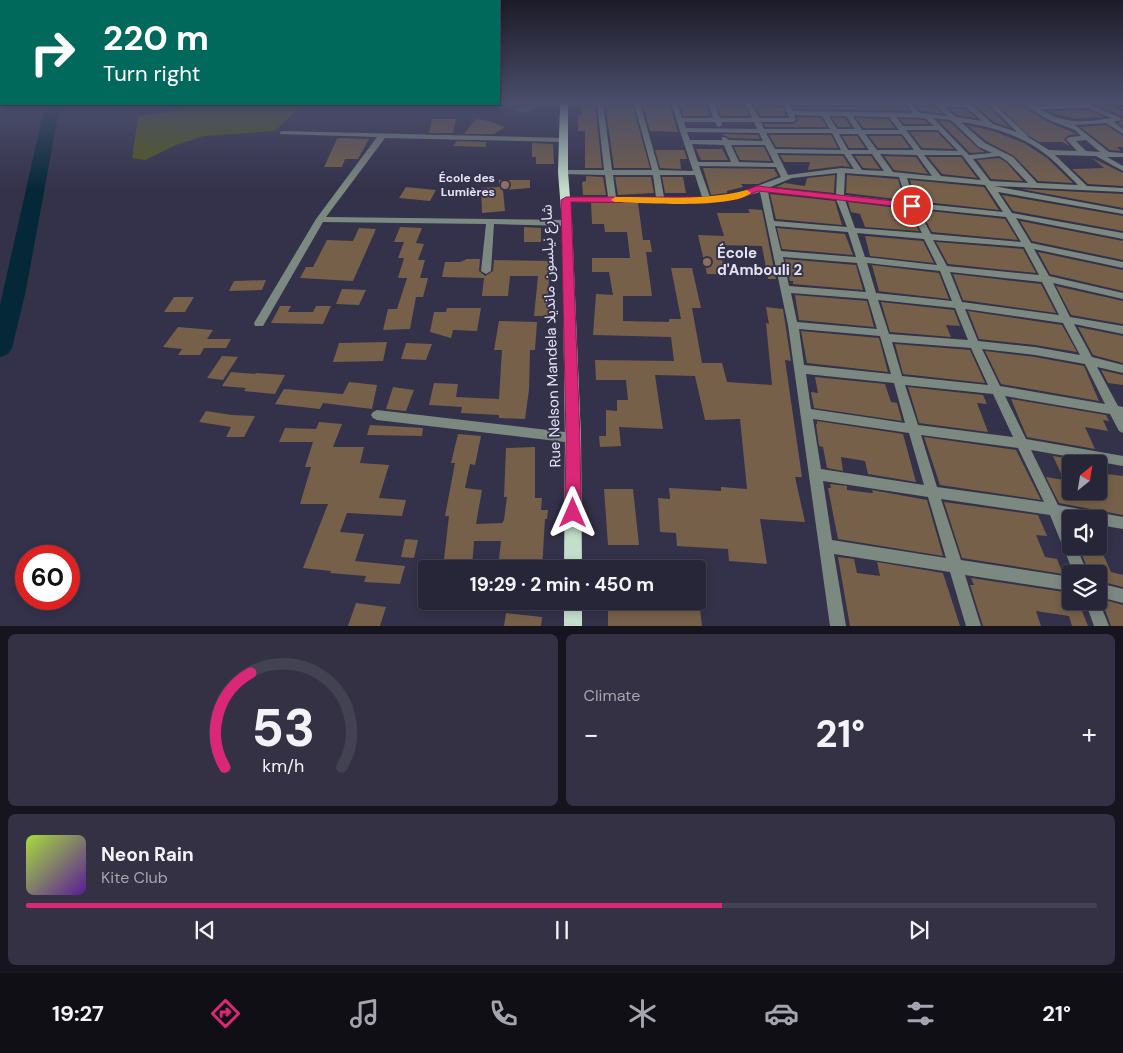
<!DOCTYPE html>
<meta charset="utf-8">
<style>
:root{--surface:#272538;--page:#333143;--text:#f1f3f6;--muted:#a4a5ae;--line:#434253;--accent:#db2777}
body{margin:0;font-family:"DM Sans","Noto Sans Arabic",sans-serif;background:var(--page);color:var(--text);height:100vh;display:flex;flex-direction:column;font-size:19px;white-space:nowrap}
*{box-sizing:border-box;margin:0}
p{font-size:16px;color:var(--muted)}
.icon{flex:none;width:28px;height:28px;fill:none;stroke:currentColor;stroke-width:2;stroke-linecap:round;stroke-linejoin:round}
.map{position:relative;height:626px;overflow:hidden}
.details{display:flex;flex-direction:column;gap:8px;padding:8px;background:#15141f;flex:1}
.details>*{flex:none}
.top-card{position:absolute;left:0px;top:0px;width:500px;height:105px;box-shadow:0 2px 8px #0003,0 0 0 1px var(--line);background:#00695c;color:#fff;overflow:hidden}
.needle{width:32px;rotate:30deg}
.controls{position:absolute;left:1062px;top:455px;display:grid;gap:10px}
.controls a{display:grid;place-items:center;width:45px;height:45px;border-radius:5px;background:var(--surface);box-shadow:0 2px 8px #0003,0 0 0 1px var(--line);font-size:25px}
.speed{position:absolute;left:15px;top:545px;display:flex;gap:10px;font-size:25px;font-weight:700;text-align:center}
.speed>*{display:grid;place-content:center;width:65px;height:65px;border-radius:50%;background:var(--surface);box-shadow:0 2px 8px #0003,0 0 0 1px var(--line);line-height:1}
.speed .limit{border:8px solid #d22;background:#fff;color:#111}
.pin{position:absolute;display:grid;place-items:center;width:42px;height:42px;color:#fff;margin:-21px;border:2px solid #fff;border-radius:50%;box-shadow:0 1px 5px #0007}
.me{position:absolute;width:55px;margin:-28px;rotate:0deg;stroke-linejoin:round;filter:drop-shadow(0 0 4px #0008)}
.turn{display:flex;align-items:center;gap:18px;height:105px;padding:0 20px;font-size:22px}
.turn .icon{width:65px;height:65px;stroke-width:2.5}
.turn b{display:block;font-size:35px;line-height:42px}
.big{font-size:38px;font-weight:700;line-height:1.1}
.details .widget{flex:1;display:flex;flex-direction:column;justify-content:center;gap:8px;min-width:0;padding:0 18px;border-radius:8px;background:var(--page)}
.details .dial{align-items:center;gap:0}
.dial svg{height:130px;overflow:visible;fill:none;stroke:var(--line);stroke-width:7;stroke-linecap:round;text-anchor:middle}
.dial text{fill:var(--text);stroke:none}
.song{display:flex;align-items:center;gap:15px}
.cover{width:60px;height:60px;border-radius:8px;background:linear-gradient(135deg,hsl(80 70% 55%),hsl(270 70% 35%))}
.played{height:5px;border-radius:2px;background:linear-gradient(90deg,var(--accent) 65%,var(--line) 65%)}
.keys{display:flex;justify-content:space-around;direction:ltr}
.heat{display:flex;justify-content:space-between;align-items:center;font-size:28px;direction:ltr}
.details .tiles{flex:1;display:grid;gap:8px;grid-template-columns:1fr 1fr}
.widget:last-child{grid-column:span 2}
.trip{position:absolute;left:418px;top:560px;width:288px;height:50px;border-radius:5px;background:var(--surface);box-shadow:0 2px 8px #0003,0 0 0 1px var(--line);font-weight:700;line-height:50px;text-align:center}
.menu{display:flex;height:80px;justify-content:space-around;align-items:center;background:#100f16;color:var(--muted)}
.menu .icon{width:35px;height:35px}
.menu .on{color:var(--accent)}
.menu b{font-size:22px;color:var(--text)}
.map>svg:first-child{display:block}
.green{fill:#565c12}
.lines{fill:none;stroke-linecap:round;stroke-linejoin:round}
.river{fill:#042838;fill-rule:evenodd}
.building{fill:#766049}
.street{fill:#7c8980;fill-rule:evenodd}
.primary{fill:#c3decb;fill-rule:evenodd}
.route{fill:#db2777;stroke:#8e194d}
.slow{fill:#f59e0b}
.education-dot{fill:#8d6e63;stroke:#34314a;stroke-width:2}
.labels{text-anchor:middle;dominant-baseline:central;stroke-width:4;stroke-linejoin:round;paint-order:stroke}
.far-poi-label{font-size:12px;font-weight:bold;fill:#e4e3f4;stroke:#34314a;text-anchor:end}
.poi-label{font-size:15px;font-weight:bold;fill:#e4e3f4;stroke:#34314a;text-anchor:start}
.street-label{font-size:15px;fill:#e4e3f4;stroke:#34314a}
</style>
<div class="map">
<svg width="1123" height="626" viewBox="0 0 1123 626">
<rect width="100%" height="100%" fill="#34314a"/>
<polygon class="green" points="196,104 303,104 275,131 204,136 176,145 145,160 132,158 138,117 186,109"/>
<g class="lines">
<polygon class="river" points="53,104 68,104 58,115 26,290 12,348 8,354 0,357 0,305 43,114"/>
</g>
<g class="building">
<polygon points="525,103 541,103 527,113 515,110"/>
<polygon points="580,103 595,103 602,168 585,168 585,131 578,131 578,115 582,115"/>
<polygon points="605,103 632,103 650,168 614,168"/>
<polygon points="642,103 669,103 678,132 650,131"/>
<polygon points="868,103 903,103 909,111 794,109 793,107 868,107"/>
<polygon points="913,103 932,103 942,114 921,111"/>
<polygon points="971,103 985,103 1010,128 994,122"/>
<polygon points="995,103 1017,103 1048,122 1077,134 1069,135 1064,139 1070,146 1062,142 1039,142 1029,136"/>
<polygon points="1090,103 1103,103 1123,111 1123,127 1118,123 1122,121 1122,116"/>
<polygon points="679,104 706,104 710,116 683,116"/>
<polygon points="716,104 743,104 749,116 721,116"/>
<polygon points="754,104 783,107 786,116 760,116"/>
<polygon points="950,109 965,109 976,118 957,115"/>
<polygon points="1088,110 1104,117 1075,119 1047,111"/>
<polygon points="797,117 821,118 827,127 765,127 764,124 793,124 798,121"/>
<polygon points="832,118 845,118 851,127 838,127"/>
<polygon points="856,118 888,119 895,128 863,128"/>
<polygon points="432,119 456,119 453,133 429,133"/>
<polygon points="476,119 489,121 505,127 494,134 464,134"/>
<polygon points="900,119 924,120 929,124 904,124"/>
<polygon points="938,120 950,122 978,148 985,152 970,153"/>
<polygon points="967,125 993,131 1024,143 1047,158 1073,183 1038,181 1014,156 986,141"/>
<polygon points="1106,125 1123,136 1123,147 1117,147 1121,151 1110,150 1080,127"/>
<polygon points="910,132 937,132 954,149 922,148"/>
<polygon points="721,134 758,135 760,139 730,138"/>
<polygon points="769,135 831,135 838,148 776,147"/>
<polygon points="842,136 857,136 865,148 849,148"/>
<polygon points="869,136 901,136 910,148 878,148"/>
<polygon points="340,138 369,139 358,159 345,159 342,167 324,167 337,139"/>
<polygon points="457,141 486,142 486,147 453,146"/>
<polygon points="532,143 553,144 554,164 536,164 536,157 532,157"/>
<polygon points="721,147 728,160 701,160 696,149 721,149"/>
<polygon points="734,147 764,147 771,161 740,160"/>
<polygon points="655,150 684,150 687,159 680,159 681,169 660,168"/>
<polygon points="780,155 843,156 850,167 841,166 808,170 810,162 784,162"/>
<polygon points="855,156 871,156 880,169 863,168"/>
<polygon points="884,156 916,157 928,174 894,170"/>
<polygon points="928,157 961,157 977,178 942,174"/>
<polygon points="999,158 1006,162 1023,181 991,179 977,160"/>
<polygon points="1092,158 1123,173 1123,186 1088,184 1072,169 1104,168"/>
<polygon points="703,168 774,169 778,176 758,184 741,184 743,187 727,191 727,193 711,195"/>
<polygon points="835,175 834,193 776,187 785,183 805,186 807,178"/>
<polygon points="847,175 898,179 904,200 846,193"/>
<polygon points="586,176 603,177 606,195 583,195 582,182 586,181"/>
<polygon points="615,177 651,177 654,193 618,195"/>
<polygon points="662,177 683,177 686,193 665,193"/>
<polygon points="499,180 530,180 530,188 503,190 505,211 482,213 481,188 499,187"/>
<polygon points="910,180 984,187 999,210 916,201"/>
<polygon points="406,187 436,190 430,201 399,198"/>
<polygon points="1021,189 1123,194 1123,208"/>
<polygon points="770,194 835,201 842,225 776,219"/>
<polygon points="1002,195 1123,216 1123,231 1013,211"/>
<polygon points="848,202 907,209 919,231 865,227 860,214 851,212"/>
<polygon points="591,203 638,203 643,240 650,240 652,252 646,252 652,296 623,296 623,321 669,322 669,319 681,319 671,268 692,268 701,308 692,308 702,363 722,363 727,382 772,385 766,323 769,324 766,307 783,309 791,361 785,360 802,477 795,477 805,522 760,519 767,564 729,561 728,549 677,546 676,533 660,532 658,498 670,499 669,488 721,491 721,487 747,489 740,419 705,420 695,376 655,375 663,429 619,427 621,446 600,447 599,436 606,436 606,410 617,411 617,400 628,400 626,380 596,380 595,360 674,361 671,337 593,335 596,294 613,295 609,272 592,272 592,258 630,258 627,232 605,232 604,224 592,224"/>
<polygon points="748,209 762,210 776,279 768,279 762,246 718,245 726,274 707,274 698,235 724,236 717,213 750,213"/>
<polygon points="920,210 1005,219 1018,240 932,232"/>
<polygon points="1020,221 1123,241 1123,260 1032,241"/>
<polygon points="400,227 422,228 416,243 424,244 418,260 425,260 420,278 428,278 423,297 416,297 410,329 383,330 388,309 397,309 407,278 398,278 404,258 398,258 404,242 394,242"/>
<polygon points="524,227 541,228 541,242 524,242"/>
<polygon points="359,228 376,229 353,281 300,278 306,267 313,267 327,240 353,241"/>
<polygon points="777,228 845,234 853,255 782,249"/>
<polygon points="865,236 923,241 934,263 870,256"/>
<polygon points="936,242 1023,249 1036,273 948,264"/>
<polygon points="1038,252 1123,270 1123,291 1050,274"/>
<polygon points="467,259 480,259 479,271 485,276 493,271 494,260 550,261 548,295 552,295 551,306 549,306 548,316 534,316 538,276 510,276 508,296 482,296 484,278 442,277 445,262 460,262"/>
<polygon points="785,259 856,265 863,290 793,284 793,281 790,281"/>
<polygon points="872,265 939,273 949,299 877,291 879,291"/>
<polygon points="953,274 1041,284 1056,313 963,300"/>
<polygon points="266,280 262,290 229,291 234,281"/>
<polygon points="1056,286 1123,301 1123,324 1071,315"/>
<polygon points="342,289 366,290 359,305 336,304"/>
<polygon points="795,295 867,301 874,327 799,320"/>
<polygon points="174,297 194,297 185,312 164,312"/>
<polygon points="881,302 954,310 960,326 946,325 951,337 890,332"/>
<polygon points="280,306 291,306 288,312 313,312 316,306 331,306 323,324 271,323"/>
<polygon points="447,308 481,308 477,331 453,330 451,338 430,332 434,312 446,312"/>
<polygon points="968,311 1062,325 1077,352 1035,345 979,339"/>
<polygon points="499,321 537,322 535,350 530,350 529,390 525,419 499,418 499,415 461,413 462,407 429,405 434,383 458,384 456,397 499,399 502,350 494,350"/>
<polygon points="178,327 213,330 207,339 231,339 226,348 204,348 200,355 178,355 182,349 163,347"/>
<polygon points="1078,327 1123,336 1123,363 1093,355"/>
<polygon points="801,331 879,338 888,372 807,363"/>
<polygon points="387,342 383,361 333,362 339,343"/>
<polygon points="406,343 432,344 426,360 401,359"/>
<polygon points="895,344 970,350 985,383 903,374"/>
<polygon points="985,351 1035,357 1084,366 1099,401 1001,384"/>
<polygon points="222,356 238,357 223,380 207,378"/>
<polygon points="1101,370 1123,375 1123,385 1108,383"/>
<polygon points="231,372 255,374 256,373 285,375 275,394 244,391 246,388 222,386"/>
<polygon points="815,377 885,384 891,402 897,403 902,421 814,408 811,392 818,393"/>
<polygon points="349,382 377,385 372,409 323,403 320,409 275,404 284,389 343,394"/>
<polygon points="393,387 414,390 406,411 386,409"/>
<polygon points="908,387 983,395 987,404 977,403 988,432 919,423"/>
<polygon points="1011,399 1106,415 1109,421 1103,420 1108,431 1085,427 1095,449 1027,437"/>
<polygon points="206,411 232,415 255,416 244,437 226,437 231,427 199,422"/>
<polygon points="817,421 903,434 916,482 868,474 865,461 841,457 843,471 827,468 823,447 819,446 816,424 817,424"/>
<polygon points="319,422 342,424 333,447 364,447 360,463 389,465 379,498 406,500 402,516 347,513 340,532 364,534 355,561 405,566 400,584 364,582 366,576 330,573 331,571 303,568 328,504 300,504 311,467 305,467 313,442 279,442 285,428 316,429"/>
<polygon points="370,425 423,428 422,436 367,435"/>
<polygon points="458,434 481,436 475,465 470,464 465,488 482,490 476,524 502,523 504,520 507,497 504,497 506,448 535,447 535,498 542,498 541,510 548,510 547,519 545,519 542,569 498,569 501,541 474,541 472,568 443,568 449,516 445,516 455,463 451,463"/>
<polygon points="924,437 1016,450 1041,500 940,485"/>
<polygon points="1053,456 1085,461 1086,464 1071,464 1071,491 1105,491 1099,480 1099,473 1123,476 1123,515 1059,503 1046,477 1064,480"/>
<polygon points="830,484 847,486 847,490 871,493 873,493 872,490 927,500 943,556 838,539 828,488 831,488"/>
<polygon points="604,489 633,489 639,545 608,545"/>
<polygon points="944,502 1038,515 1047,536 1036,535 1045,557 1057,559 1063,574 962,558"/>
<polygon points="405,539 418,540 414,558 401,557"/>
<polygon points="1079,548 1102,552 1111,572 1123,575 1123,587 1099,581 1099,574 1090,574"/>
<polygon points="838,557 854,559 857,573 880,576 877,562 943,573 960,626 850,626"/>
<polygon points="971,578 1071,593 1071,601 1078,601 1088,626 1072,626 1069,616 1036,611 1041,626 983,626 970,585 974,585"/>
<polygon points="1101,599 1123,605 1123,626 1111,626"/>
<polygon points="608,601 699,601 702,626 608,626"/>
<polygon points="356,603 386,607 380,626 348,626"/>
<polygon points="506,613 542,617 541,626 504,626"/>
</g>
<g class="lines">
<g class="street">
<path d="M597,103H603L612,170H652L634,103H640L659,170L693,171L671,103H677L682,118H713L708,103H714L720,118H752L745,103H751L759,118H789L784,105H774L771,103H866L863,105H790L793,111L913,113L905,103H911L920,113L947,116L934,103H969L993,124L1017,132L987,103H993L1027,135L1028,137L1049,150L1077,151L1066,139L1070,137L1081,136L1075,130L1049,120L1019,103H1027L1034,106L1081,104L1082,103H1086L1121,118V120L1114,122L1123,129V134L1106,123L1075,125L1109,152L1123,153V157H1107L1123,166V171L1096,156L1055,155L1087,186L1123,188V192L994,186L1123,210V214L998,192L1012,213L1123,233V239L1016,218L1031,243L1123,262V268L1034,249L1049,276L1123,293V299L1053,283L1070,317L1123,326V334L1074,324L1092,357L1123,365V373L1097,367L1118,406L1123,407V433L1119,431L1110,414L1005,396L1026,439L1123,456V466L1031,450L1058,505L1123,517V529L1099,525V519L1064,518L1071,535V546H1076L1088,574H1074L1050,515L941,499L961,560L1071,577V591L965,575L981,626H966L950,572L834,554L846,626H830L788,325L760,192L738,198L707,202L563,201V197H608L605,175L563,174L559,172L563,170H604ZM945,107H966L982,121L956,117ZM1088,108L1111,118C1082,123 1066,124 1040,109ZM794,115L822,116L830,129H764L761,122H793L796,120ZM829,116H846L855,129H837ZM853,116L889,117L899,130H862ZM896,117L925,118L934,126H903ZM933,118L951,120L979,147L992,153L969,155ZM684,122H715L717,126L719,127L722,125L721,122H754L757,129L686,128ZM961,122C990,126 1020,135 1044,153C1056,162 1067,174 1078,185L1037,183L1013,157L985,143ZM906,130H938L958,151L921,150ZM687,132L759,133L763,141L729,140L725,137H722V140H690ZM766,133H832L841,150L775,149ZM839,134H858L869,150H848ZM865,134H902L914,150H877ZM1086,140L1100,152L1086,151L1076,141ZM692,144L724,145L731,162H698ZM731,145H765L774,163L739,162ZM777,153L844,154L854,169L841,168L788,175ZM851,154H872L884,171L862,170ZM880,154L917,155L932,176L893,172ZM924,155H962L981,180L941,176ZM999,156L1007,161L1028,183L990,181L973,159ZM699,166L776,167L781,177L736,194L710,197ZM837,173L836,195L768,188L792,178ZM845,173L899,177L907,202L844,195ZM613,175H653L656,197H616ZM660,175H695L702,197H664ZM907,178L985,185L1003,212L915,203ZM768,192L836,199L847,227L774,221ZM845,200L908,207L922,233L855,228ZM917,208L1006,217L1021,242L931,234ZM775,226L848,232L856,257L781,251ZM857,233L924,239L937,265L865,257ZM933,240L1024,247L1039,275L947,266ZM783,257L857,263L866,292L789,286ZM867,263L940,271L952,301L876,293ZM950,272L1042,282L1059,315L962,302ZM791,293L868,299L877,329L797,322ZM878,300L955,308L968,340L889,334ZM965,309L1063,323L1080,355L1035,347L978,341ZM799,329L880,336L891,374L804,365ZM892,342L971,348L988,385L902,376ZM982,349L1035,355L1085,364L1105,404L1000,386ZM806,374L894,383L905,423L811,409ZM905,385L993,394L1013,437L918,425ZM813,419L909,433L924,485L821,469ZM921,435L1018,448L1044,502L937,487ZM823,481L928,497L946,558L832,540Z"/>
<polygon points="1118,103 1123,103 1123,105 1119,104"/>
<polygon points="282,131 567,138 567,142 564,142 385,138 326,217 567,220 571,223 567,226 494,224 491,271 486,274 481,271 486,224 323,222 263,326 255,326 254,323 316,219 377,137 280,134 280,132"/>
<polygon points="377,410 573,433 577,434 579,438 577,442 573,443 377,420 373,418 371,415 373,412"/>
<polygon points="1099,583 1123,589 1123,603 1099,597"/>
<polygon points="1099,599 1099,601 1109,626 1094,626 1085,601 1099,601"/>
</g>
<g class="primary">
<polygon points="560,103 568,103 568,172 572,223 581,438 582,569 564,569 565,438 562,223 558,172"/>
<rect x="564" y="601" width="18" height="25"/>
</g>
</g>
<linearGradient id="sky" x2="0" y2="1"><stop stop-color="#1d1b29"/><stop offset="0.54" stop-color="#4a4e6b"/><stop offset="1" stop-color="#4a4e6b" stop-opacity="0"/></linearGradient>
<rect width="1123" height="190" fill="url(#sky)"/>
<polygon class="route" points="757,186 912,203 916,206 912,208 758,191 738,199 707,203 571,202 580,438 581,513 578,518 573,520 568,518 565,513 566,438 561,200 566,197 707,197 736,194"/>
<path class="slow" d="M747,190L751,193C733,209 642,203 615,202L611,200L615,197C659,197 704,201 747,190Z"/>
<g class="education-dot">
<circle cx="505" cy="185" r="5"/>
<circle cx="707" cy="262" r="5"/>
</g>
<g class="labels">
<g class="far-poi-label">
<text x="495" y="178">École des<tspan x="495" dy="14">Lumières</tspan></text>
</g>
<g class="poi-label">
<text x="717" y="253">École<tspan x="717" dy="17">d'Ambouli 2</tspan></text>
</g>
<g class="street-label">
<text transform="translate(551 336) rotate(-92)">Rue Nelson Mandela شارع نيلسون مانديلا</text>
</g>
</g>
</svg>
<div class="controls">
<a><svg class="needle" viewBox="-14 -14 28 28"><path d="M0-13l5 13h-10z" fill="#e53935"/><path d="M0 13l5-13h-10z" fill="#a4a5ae"/></svg></a>
<a><svg class="icon" aria-label="sound" viewBox="0 0 24 24"><path d="M4 9h4l5-4v14l-5-4H4zM17 9q2 3 0 6"/></svg></a>
<a><svg class="icon" aria-label="layers" viewBox="0 0 24 24"><path d="M12 4l9 5-9 5-9-5zM3 14l9 5 9-5"/></svg></a>
</div>
<div class="speed"><div class="limit">60</div></div>
<div class="pin" style="left:912px;top:206px;background:#d93025"><svg class="icon" aria-label="arrive" viewBox="0 0 24 24"><path d="M6 21V4h12l-3 4 3 4H6"/></svg></div>
<svg class="me" style="left:573px;top:513px" viewBox="-20 -20 40 40"><path d="M0-17L14 15 0 8-14 15z" fill="#db2777" stroke="#fff" stroke-width="4"/></svg>
<div class="trip">19:29 · 2 min · 450 m</div>
<div class="top-card">
<div class="turn"><svg class="icon" aria-label="right" viewBox="0 0 24 24"><path d="M7 20v-9h11M14 6l5 5-5 5"/></svg><div><b>220 m</b>Turn right</div></div>
</div>
</div>
<section class="details">
<div class="tiles">
<div class="widget dial"><svg viewBox="0 0 100 80">
<path d="M14 69A42 42 0 1 1 86 69"/>
<path d="M14 69A42 42 0 0 1 30 11" stroke="#db2777"/>
<text x="50" y="56" font-size="32" font-weight="700">53</text>
<text x="50" y="72" font-size="11">km/h</text>
</svg></div>
<div class="widget"><p>Climate</p>
<div class="heat"><a>−</a><b class="big">21°</b><a>+</a></div>
</div>
<div class="widget">
<div class="song"><i class="cover"></i><div><b>Neon Rain</b><p>Kite Club</p></div></div>
<div class="played"></div>
<div class="keys"><svg class="icon" aria-label="previous" viewBox="0 0 24 24"><path d="M18 5L8 12l10 7zM5 5v14"/></svg><svg class="icon" aria-label="pause" viewBox="0 0 24 24"><path d="M8 5v14M16 5v14"/></svg><svg class="icon" aria-label="next" viewBox="0 0 24 24"><path d="M6 5l10 7-10 7zM19 5v14"/></svg></div>
</div>
</div>
</section>
<nav class="menu">
<b>19:27</b>
<svg class="icon on" aria-label="directions" viewBox="0 0 24 24"><path d="M12 3l9 9-9 9-9-9zM9 14v-3h6M13 9l2 2-2 2"/></svg>
<svg class="icon" aria-label="music" viewBox="0 0 24 24"><path d="M9 18V5l10-2v13"/><circle cx="6" cy="18" r="3"/><circle cx="16" cy="16" r="3"/></svg>
<svg class="icon" aria-label="phone" viewBox="0 0 24 24"><path d="M5 4h4l2 5-3 2q2 4 5 5l2-3 5 2v4C11 20 4 13 5 4z"/></svg>
<svg class="icon" aria-label="climate" viewBox="0 0 24 24"><path d="M12 3v18M4 7l16 10M4 17L20 7"/></svg>
<svg class="icon" aria-label="car" viewBox="0 0 24 24"><path d="M5 17H2v-5l4-1 3-4h7l3 4 3 1v5h-3M9 17h6M6 11h13"/><circle cx="7" cy="17" r="2"/><circle cx="17" cy="17" r="2"/></svg>
<svg class="icon" aria-label="filters" viewBox="0 0 24 24"><path d="M4 7h16M4 17h16"/><circle cx="9" cy="7" r="2"/><circle cx="15" cy="17" r="2"/></svg>
<b>21°</b>
</nav>
